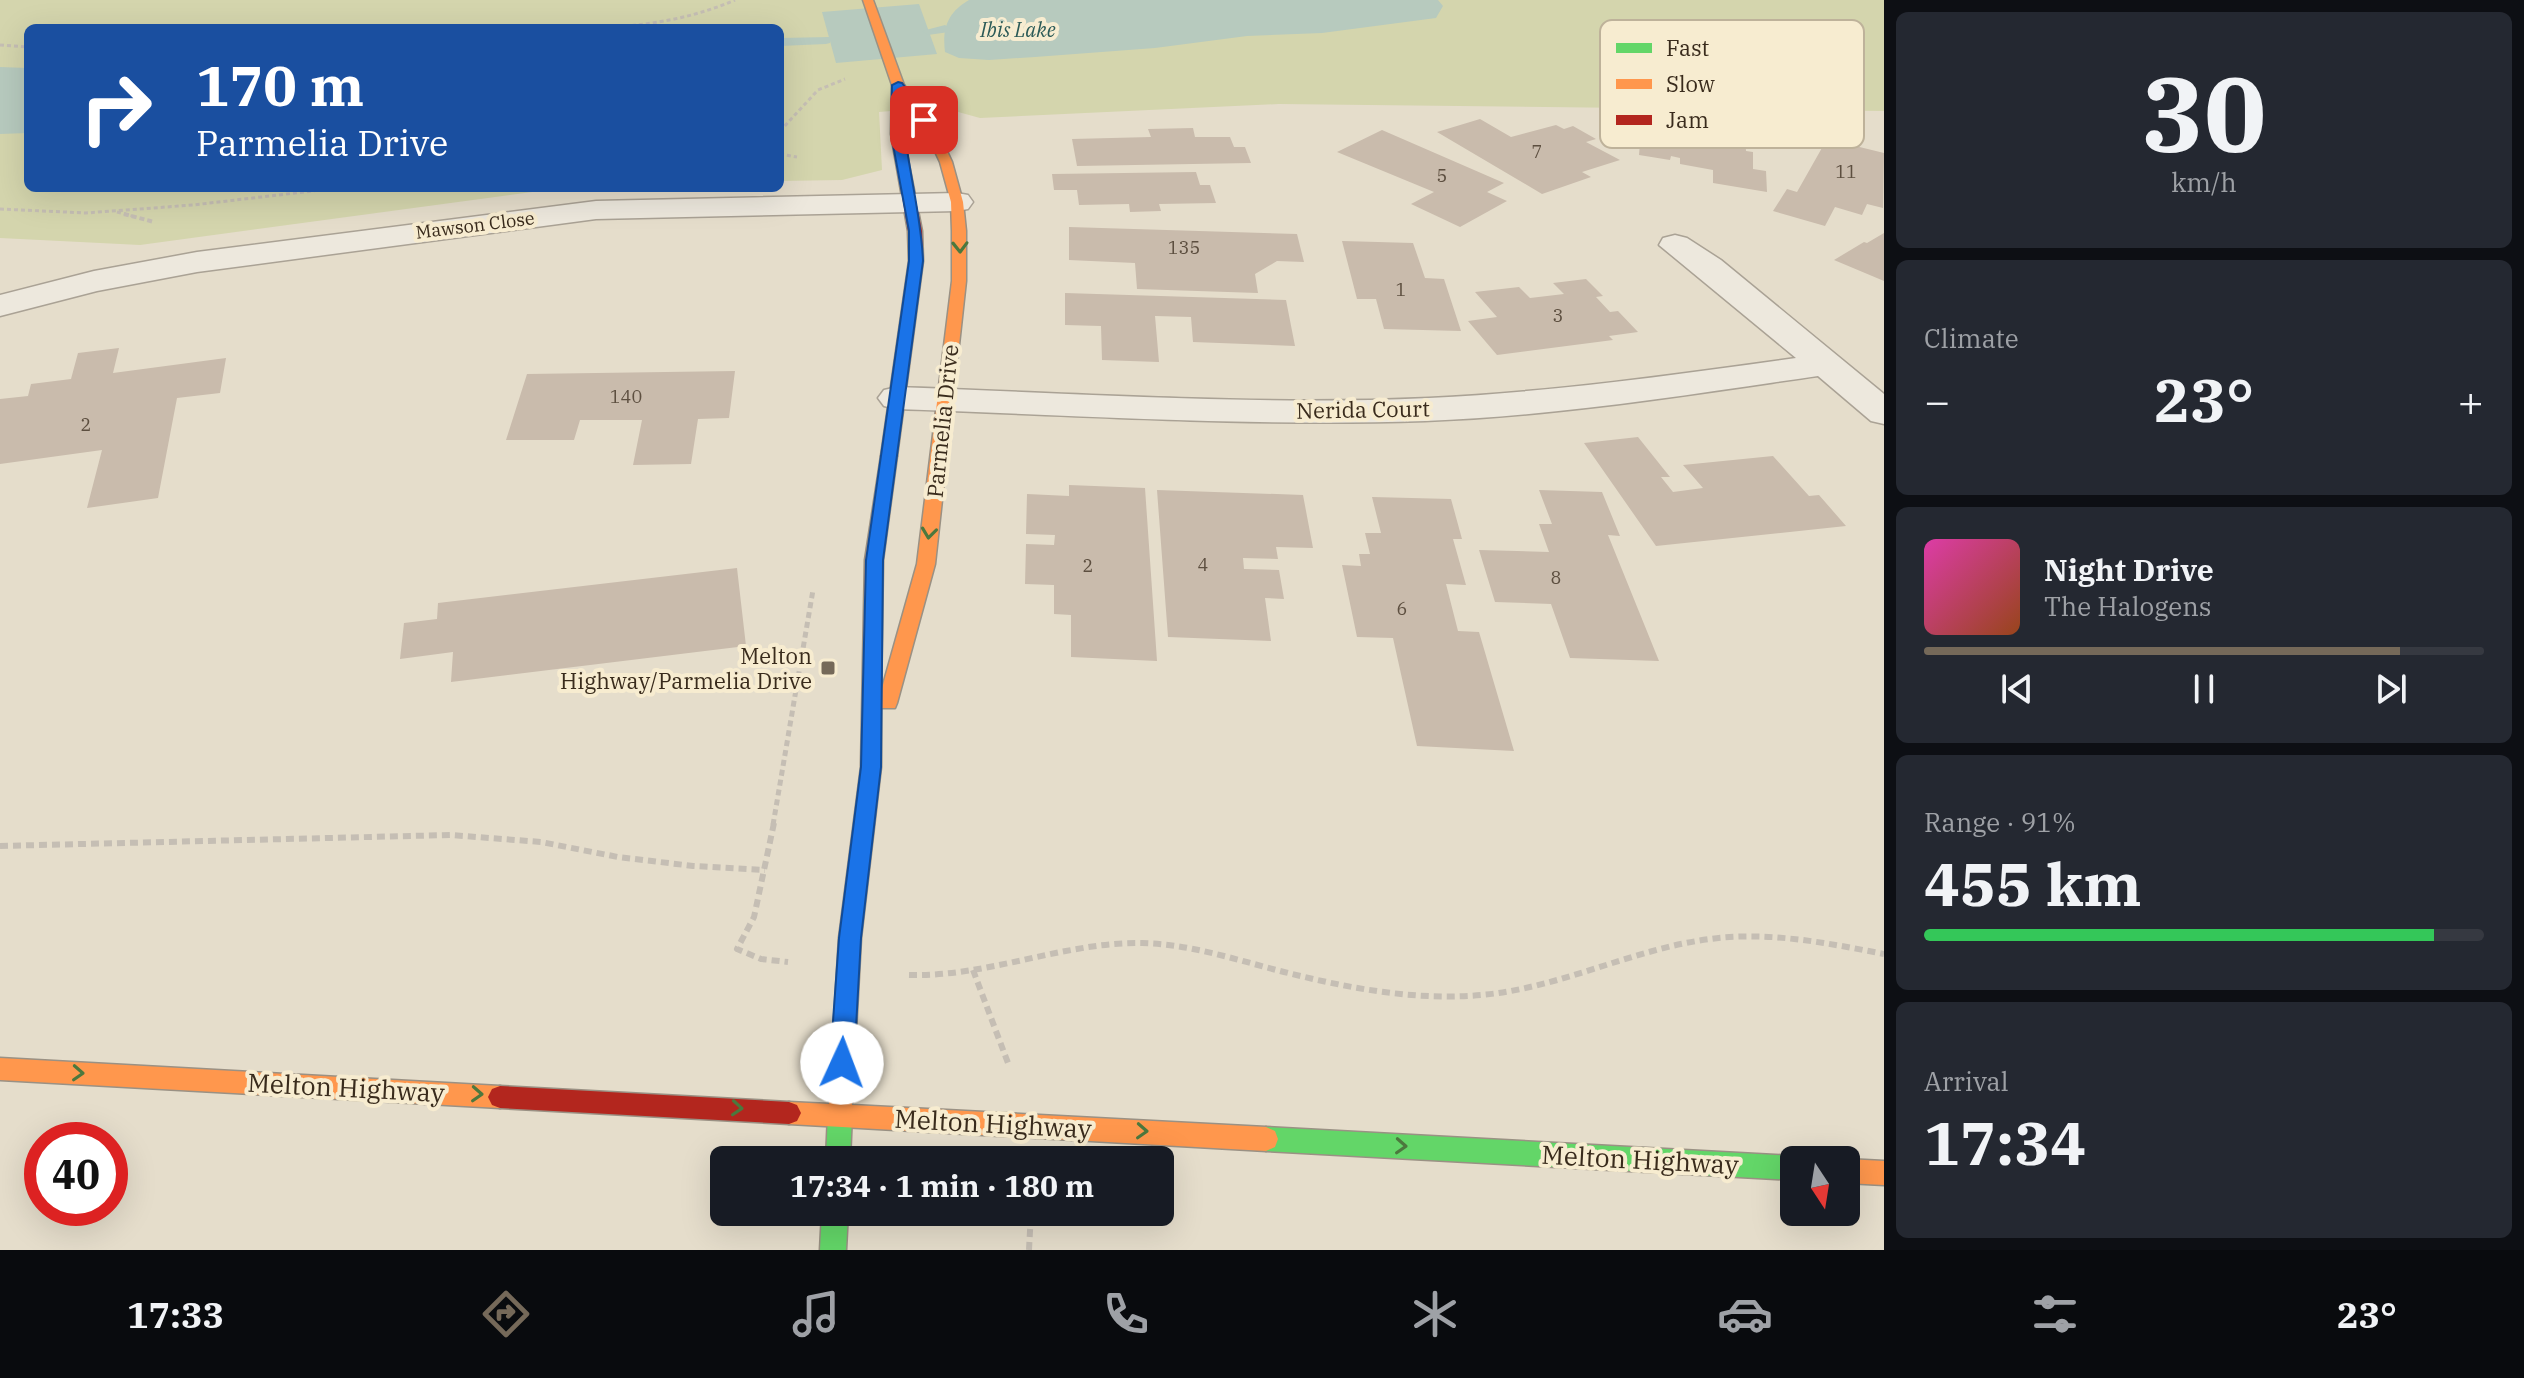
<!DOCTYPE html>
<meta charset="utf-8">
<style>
:root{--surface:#171b24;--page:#242831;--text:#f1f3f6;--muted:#9ea1a6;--line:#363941;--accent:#756959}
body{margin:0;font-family:"IBM Plex Serif",serif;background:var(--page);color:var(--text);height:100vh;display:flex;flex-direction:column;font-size:30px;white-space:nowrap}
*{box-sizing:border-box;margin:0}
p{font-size:26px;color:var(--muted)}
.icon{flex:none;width:44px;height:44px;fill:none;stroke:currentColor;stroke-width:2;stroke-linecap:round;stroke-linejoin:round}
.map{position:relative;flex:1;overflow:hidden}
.panel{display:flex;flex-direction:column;gap:12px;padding:12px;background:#0d0f14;width:640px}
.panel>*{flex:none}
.hud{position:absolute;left:24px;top:24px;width:760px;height:168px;border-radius:12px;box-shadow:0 8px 32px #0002;background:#1a4fa0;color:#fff;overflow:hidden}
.needle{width:52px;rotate:168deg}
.tools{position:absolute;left:1780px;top:1146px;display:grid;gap:16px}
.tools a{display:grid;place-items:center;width:80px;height:80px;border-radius:12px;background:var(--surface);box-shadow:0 8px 32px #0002;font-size:40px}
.speed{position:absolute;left:24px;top:1122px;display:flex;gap:16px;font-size:40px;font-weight:700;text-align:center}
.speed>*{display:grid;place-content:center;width:104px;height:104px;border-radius:50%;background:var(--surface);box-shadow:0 8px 32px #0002;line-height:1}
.speed .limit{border:12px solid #d22;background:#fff;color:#111}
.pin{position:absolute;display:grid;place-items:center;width:68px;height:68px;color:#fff;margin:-34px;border-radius:16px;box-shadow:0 4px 12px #0006}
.me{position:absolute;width:88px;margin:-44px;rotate:2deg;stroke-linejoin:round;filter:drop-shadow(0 0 6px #0008)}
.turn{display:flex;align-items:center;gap:28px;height:168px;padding:0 40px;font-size:36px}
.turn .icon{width:104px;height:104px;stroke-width:2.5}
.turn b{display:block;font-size:56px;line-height:68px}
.big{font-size:60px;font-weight:700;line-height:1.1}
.panel .tile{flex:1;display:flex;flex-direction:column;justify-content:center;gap:12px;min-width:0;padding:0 28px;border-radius:12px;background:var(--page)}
.panel .dial{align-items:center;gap:0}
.dial b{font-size:104px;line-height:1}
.song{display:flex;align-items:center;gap:24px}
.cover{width:96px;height:96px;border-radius:12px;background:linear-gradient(135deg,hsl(320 70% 55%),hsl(20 70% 35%))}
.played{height:8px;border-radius:4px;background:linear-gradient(90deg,var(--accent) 85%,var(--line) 85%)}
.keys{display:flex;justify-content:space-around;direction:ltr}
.heat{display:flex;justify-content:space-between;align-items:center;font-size:44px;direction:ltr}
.charge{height:12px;border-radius:6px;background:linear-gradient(90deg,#34c759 91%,var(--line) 0)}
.trip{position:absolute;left:710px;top:1146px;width:464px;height:80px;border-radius:12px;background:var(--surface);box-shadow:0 8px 32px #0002;font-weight:700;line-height:80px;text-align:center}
.tabs{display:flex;height:128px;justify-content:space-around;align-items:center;background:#090b0e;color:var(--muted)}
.tabs .icon{width:56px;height:56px}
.tabs .on{color:var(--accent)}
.tabs b{font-size:36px;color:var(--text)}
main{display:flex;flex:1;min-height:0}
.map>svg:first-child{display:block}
.green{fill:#d4d5ad}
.water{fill:#b7cabe}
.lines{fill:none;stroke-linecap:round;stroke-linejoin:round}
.stream{fill:#b7cabe;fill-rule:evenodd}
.building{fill:#c9bbac}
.street-casing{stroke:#aaa295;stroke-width:3}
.fast-casing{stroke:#9a9184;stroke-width:3}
.slow-casing{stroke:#9a9184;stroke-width:3}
.jam-casing{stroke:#9a9184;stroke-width:3}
.path-far3{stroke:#c5beb4;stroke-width:3;stroke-dasharray:4 3;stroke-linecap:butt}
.path-far2{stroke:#c5beb4;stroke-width:4;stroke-dasharray:5 3;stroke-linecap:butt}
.path-far1{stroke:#c5beb4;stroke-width:5;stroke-dasharray:6 4;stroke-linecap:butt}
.path{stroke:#c5beb4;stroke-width:6;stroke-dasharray:8 5;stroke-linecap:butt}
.street{fill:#ede8dd;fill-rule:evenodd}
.fast{fill:#63d668;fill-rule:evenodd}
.slow{fill:#ff974d;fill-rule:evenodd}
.jam{fill:#b3261e;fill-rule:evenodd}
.oneway{stroke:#4c783e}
.route{fill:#1a73e8;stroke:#114b97;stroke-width:2}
.poi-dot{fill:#756959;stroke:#f7ecd0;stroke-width:3}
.labels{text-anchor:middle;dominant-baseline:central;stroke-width:8;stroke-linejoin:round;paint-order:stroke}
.number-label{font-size:18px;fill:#5d4f40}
.far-street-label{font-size:18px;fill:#392b1c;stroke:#f7ecd0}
.far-water-label{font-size:20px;font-style:italic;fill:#2b5a57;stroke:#f7ecd0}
.street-label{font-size:22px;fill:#392b1c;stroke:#f7ecd0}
.poi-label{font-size:22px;fill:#392b1c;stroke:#f7ecd0;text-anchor:end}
.near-street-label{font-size:26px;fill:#392b1c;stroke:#f7ecd0}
.key{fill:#f7ecd0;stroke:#beb29a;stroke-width:2}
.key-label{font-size:22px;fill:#392b1c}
</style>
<main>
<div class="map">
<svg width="1884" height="1250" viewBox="0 0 1884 1250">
<rect width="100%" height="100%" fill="#e5ddcb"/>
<polygon class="green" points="0,0 1884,0 1884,111 1279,104 980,118 940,107 879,112 882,170 842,180 780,181 780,28 28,28 28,188 562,188 140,245 0,238"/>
<g class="water">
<path d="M969,0H1438L1443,6L1436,18L1322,33L1247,36L1155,48L1035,57L989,60L959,58L945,52C942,28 948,12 969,0Z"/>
<polygon points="919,4 937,54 836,63 822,12"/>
<polygon points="0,67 28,68 28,133 0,134"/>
</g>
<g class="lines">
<g class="stream">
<polygon points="945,25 951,29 949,32 928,35 922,31"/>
<polygon points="830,37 830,43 826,44 780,46 780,38"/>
</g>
</g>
<g class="building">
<polygon points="1480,119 1511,137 1556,125 1564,129 1573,126 1596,139 1586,142 1620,160 1582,172 1591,177 1542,194 1437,132"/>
<polygon points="1661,123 1693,127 1692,132 1712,135 1712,130 1745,136 1746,151 1753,152 1753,169 1766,171 1767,192 1713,183 1713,170 1680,164 1680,158 1671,156 1670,160 1639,155 1640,143 1660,146"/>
<polygon points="1193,128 1195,137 1230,137 1234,147 1245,147 1251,163 1077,166 1072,139 1151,137 1148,129"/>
<polygon points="1382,130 1504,183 1487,192 1507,201 1460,227 1411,204 1434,192 1337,152"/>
<polygon points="1827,139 1884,153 1883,208 1867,204 1862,215 1835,207 1825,226 1773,211 1787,189 1797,192"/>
<polygon points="1196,172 1200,185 1210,185 1216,203 1159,204 1161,211 1130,212 1129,204 1079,205 1077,190 1054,190 1052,174"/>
<polygon points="1069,227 1297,234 1304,262 1277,261 1255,274 1258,293 1137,289 1135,263 1069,260"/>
<polygon points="1884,233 1884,281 1834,260 1864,242 1867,243"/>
<polygon points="1342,241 1413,243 1425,278 1444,279 1461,331 1384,329 1376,299 1357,299"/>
<polygon points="1586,279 1603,296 1596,297 1610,312 1618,311 1638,332 1609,336 1613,340 1497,355 1468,321 1497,317 1475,292 1519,287 1530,298 1564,294 1553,283"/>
<polygon points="1065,293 1286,300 1295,346 1193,342 1191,317 1155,316 1159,362 1102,360 1101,326 1065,325"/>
<polygon points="119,348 113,373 226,358 220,393 177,398 158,498 87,508 102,450 0,464 0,399 28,396 31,384 71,379 78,353"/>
<polygon points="735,371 729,418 698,419 691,464 633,465 642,420 580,420 574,440 506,440 527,374"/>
<polygon points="1638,437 1670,477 1661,477 1673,492 1703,488 1683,465 1773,456 1809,496 1819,495 1846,526 1656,546 1584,443"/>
<polygon points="1069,485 1145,488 1157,661 1071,657 1071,615 1054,614 1054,585 1025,584 1026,544 1054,545 1055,535 1026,534 1027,494 1069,496"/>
<polygon points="1157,490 1303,495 1313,548 1276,547 1278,559 1243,558 1244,569 1279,570 1284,599 1265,598 1271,641 1168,637"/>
<polygon points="1539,490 1602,492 1620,536 1608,535 1659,661 1570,658 1551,604 1495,602 1479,550 1549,552 1539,524 1552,524"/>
<polygon points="1372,497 1451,499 1462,539 1453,539 1466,585 1446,584 1458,631 1479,632 1514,751 1417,746 1393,638 1357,637 1342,565 1361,566 1359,554 1370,554 1365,533 1381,533"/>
<polygon points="737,568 746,646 451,682 453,652 400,659 404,623 437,619 438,603"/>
</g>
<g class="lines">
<defs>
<g id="street">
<polygon points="957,193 968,195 973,202 968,209 957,211 596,219 197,272 97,291 0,316 0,295 94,271 197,252 596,201"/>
<path d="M1675,235L1687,238L1721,260L1884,394V424L1871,421L1818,376C1687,395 1557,416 1425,421C1249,427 1073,415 897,409L884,406L878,398L884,390L897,387C1074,393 1252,406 1429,398C1552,392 1674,375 1796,358L1659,245L1663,238Z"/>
</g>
<g id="fast">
<polygon points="840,1103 848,1106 852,1114 850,1160 826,1160 828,1114 832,1106"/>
<polygon points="1266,1127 1794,1156 1803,1160 1794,1160 1794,1180 1266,1151 1257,1147 1254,1139 1257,1131"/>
<polygon points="822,1212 848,1212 846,1250 820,1250"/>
</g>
<g id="slow">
<polygon points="863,0 873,0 904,85 938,132 952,162 963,202 966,231 966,281 935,564 897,703 895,708 881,708 881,767 861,938 852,1105 1266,1127 1275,1131 1278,1139 1275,1147 1266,1151 789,1124 781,1121 777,1113 781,1105 789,1102 829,1104 839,938 861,767 865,560 881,456 889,451 897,456 883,560 881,692 917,564 952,281 952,231 951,202 940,162 926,132 892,85"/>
<polygon points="0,1058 500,1086 508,1089 512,1097 508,1105 500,1108 0,1080"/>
<polygon points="1846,1159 1884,1161 1884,1185 1846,1183 1846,1160 1844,1160"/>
</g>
<g id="jam">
<polygon points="898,82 904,85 903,134 922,231 923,261 897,456 889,461 881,456 909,261 908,231 891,134 892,85"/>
<polygon points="500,1086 789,1102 797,1105 801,1113 797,1121 789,1124 500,1108 492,1105 488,1097 492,1089"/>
</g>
</defs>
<use href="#street" class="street-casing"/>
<use href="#fast" class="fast-casing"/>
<use href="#slow" class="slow-casing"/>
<use href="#jam" class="jam-casing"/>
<g class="path-far3">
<path d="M597,28C645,26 691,19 735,0"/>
<polyline points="0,45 28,47"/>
<polyline points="780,131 818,90 845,79"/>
<polyline points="780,154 797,157"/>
<polyline points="0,209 86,213 193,205 338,188"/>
<polyline points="117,212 132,216"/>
</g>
<polyline class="path-far2" points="124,214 154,222"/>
<polyline class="path-far1" points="773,825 813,590"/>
<g class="path">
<polyline points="774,823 754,917 737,949 761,959 788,962"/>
<polyline points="0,846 451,835 541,842 618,857 693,866 765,870"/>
<polyline points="973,970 1008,1063"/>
<path d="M909,975C989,977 1063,942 1142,943C1190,944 1237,960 1284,972C1348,988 1415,1001 1481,995C1561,988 1632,949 1710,939C1768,931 1827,943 1884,954"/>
<polyline points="1029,1250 1031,1212"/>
</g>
<use href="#street" class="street"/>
<use href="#fast" class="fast"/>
<use href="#slow" class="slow"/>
<use href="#jam" class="jam"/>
</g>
<defs><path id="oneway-chevron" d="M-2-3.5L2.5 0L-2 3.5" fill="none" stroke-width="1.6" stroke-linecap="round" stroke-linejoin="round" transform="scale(2)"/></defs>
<g class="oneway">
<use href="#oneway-chevron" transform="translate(960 247) rotate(89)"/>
<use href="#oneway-chevron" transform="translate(929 533) rotate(97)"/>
<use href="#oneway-chevron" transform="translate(78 1073) rotate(3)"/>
<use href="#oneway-chevron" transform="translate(477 1094) rotate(3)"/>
<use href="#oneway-chevron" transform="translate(737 1108) rotate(4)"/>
<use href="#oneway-chevron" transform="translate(1142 1131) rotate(3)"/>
<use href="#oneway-chevron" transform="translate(1401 1146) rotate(3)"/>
</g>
<path class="route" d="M898,82L902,83L930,120L919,122L903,101C903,155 921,207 923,261L883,560L881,767L861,938L854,1063L851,1071L842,1074L834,1071L830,1063L839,938L861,767L866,560L909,261V231L891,134L892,85Z"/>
<rect class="poi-dot" x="820" y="660" width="16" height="16" rx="4"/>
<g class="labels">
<g class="number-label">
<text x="1537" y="151">7</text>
<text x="1846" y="171">11</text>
<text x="1442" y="175">5</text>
<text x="1184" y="247">135</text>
<text x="1401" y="289">1</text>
<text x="1558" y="315">3</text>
<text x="626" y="396">140</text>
<text x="86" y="424">2</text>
<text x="1203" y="564">4</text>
<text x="1088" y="565">2</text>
<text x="1556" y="577">8</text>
<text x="1402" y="608">6</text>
</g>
<g class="far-street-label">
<text transform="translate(475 225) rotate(-7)">Mawson Close</text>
</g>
<g class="far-water-label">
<text x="1018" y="29">Ibis Lake</text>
</g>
<g class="street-label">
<text transform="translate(1363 409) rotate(-1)">Nerida Court</text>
<text transform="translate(942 421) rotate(-84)">Parmelia Drive</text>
</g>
<g class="poi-label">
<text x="812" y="655">Melton<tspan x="812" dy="25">Highway/Parmelia Drive</tspan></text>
</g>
<g class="near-street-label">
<text transform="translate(346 1087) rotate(3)">Melton Highway</text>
<text transform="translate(993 1123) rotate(3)">Melton Highway</text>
<text transform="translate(1640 1159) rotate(3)">Melton Highway</text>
</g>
</g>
<rect x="1600" y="20" width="264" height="128" rx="12" class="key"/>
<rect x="1616" y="43" width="36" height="10" fill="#63d668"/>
<rect x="1616" y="79" width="36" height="10" fill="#ff974d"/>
<rect x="1616" y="115" width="36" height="10" fill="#b3261e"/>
<g class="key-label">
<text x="1666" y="56">Fast</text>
<text x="1666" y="92">Slow</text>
<text x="1666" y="128">Jam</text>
</g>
</svg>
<div class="tools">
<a><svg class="needle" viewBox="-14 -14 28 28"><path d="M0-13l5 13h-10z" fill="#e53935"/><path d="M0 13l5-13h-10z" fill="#9ea1a6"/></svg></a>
</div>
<div class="speed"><div class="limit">40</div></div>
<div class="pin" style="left:924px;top:120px;background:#d93025"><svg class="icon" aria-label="arrive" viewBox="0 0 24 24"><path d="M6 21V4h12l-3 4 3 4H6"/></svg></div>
<svg class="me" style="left:842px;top:1063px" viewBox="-20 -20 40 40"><circle r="19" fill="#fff"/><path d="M0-13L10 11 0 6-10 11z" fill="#1a73e8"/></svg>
<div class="trip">17:34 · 1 min · 180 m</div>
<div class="hud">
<div class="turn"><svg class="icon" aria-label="right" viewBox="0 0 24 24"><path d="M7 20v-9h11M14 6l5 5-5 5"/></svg><div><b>170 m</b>Parmelia Drive</div></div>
</div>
</div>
<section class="panel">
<div class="tile dial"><b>30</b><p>km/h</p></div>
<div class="tile"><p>Climate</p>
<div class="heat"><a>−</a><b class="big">23°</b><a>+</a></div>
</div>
<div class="tile">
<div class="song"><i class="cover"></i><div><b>Night Drive</b><p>The Halogens</p></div></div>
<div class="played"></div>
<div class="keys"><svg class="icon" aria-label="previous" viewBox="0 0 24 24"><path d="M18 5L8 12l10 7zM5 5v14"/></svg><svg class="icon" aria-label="pause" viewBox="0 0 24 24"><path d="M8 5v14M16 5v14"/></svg><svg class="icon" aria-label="next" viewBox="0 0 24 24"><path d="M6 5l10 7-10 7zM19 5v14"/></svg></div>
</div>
<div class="tile"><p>Range · 91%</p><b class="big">455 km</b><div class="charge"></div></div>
<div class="tile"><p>Arrival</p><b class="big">17:34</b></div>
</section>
</main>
<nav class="tabs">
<b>17:33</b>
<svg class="icon on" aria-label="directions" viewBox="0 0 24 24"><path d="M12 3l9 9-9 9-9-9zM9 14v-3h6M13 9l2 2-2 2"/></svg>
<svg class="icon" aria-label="music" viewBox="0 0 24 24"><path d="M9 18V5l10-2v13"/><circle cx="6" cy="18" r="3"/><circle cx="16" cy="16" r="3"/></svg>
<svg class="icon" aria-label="phone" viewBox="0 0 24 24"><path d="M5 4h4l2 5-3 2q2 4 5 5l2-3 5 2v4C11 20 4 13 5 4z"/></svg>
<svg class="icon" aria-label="climate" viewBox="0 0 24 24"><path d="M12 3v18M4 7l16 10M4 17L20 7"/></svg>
<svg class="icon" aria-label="car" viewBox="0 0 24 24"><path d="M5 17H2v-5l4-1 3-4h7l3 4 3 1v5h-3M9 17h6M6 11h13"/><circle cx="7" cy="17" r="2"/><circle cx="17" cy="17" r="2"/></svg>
<svg class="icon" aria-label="filters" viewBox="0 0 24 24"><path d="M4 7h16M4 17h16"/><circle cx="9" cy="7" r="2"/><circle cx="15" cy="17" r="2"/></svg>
<b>23°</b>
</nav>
